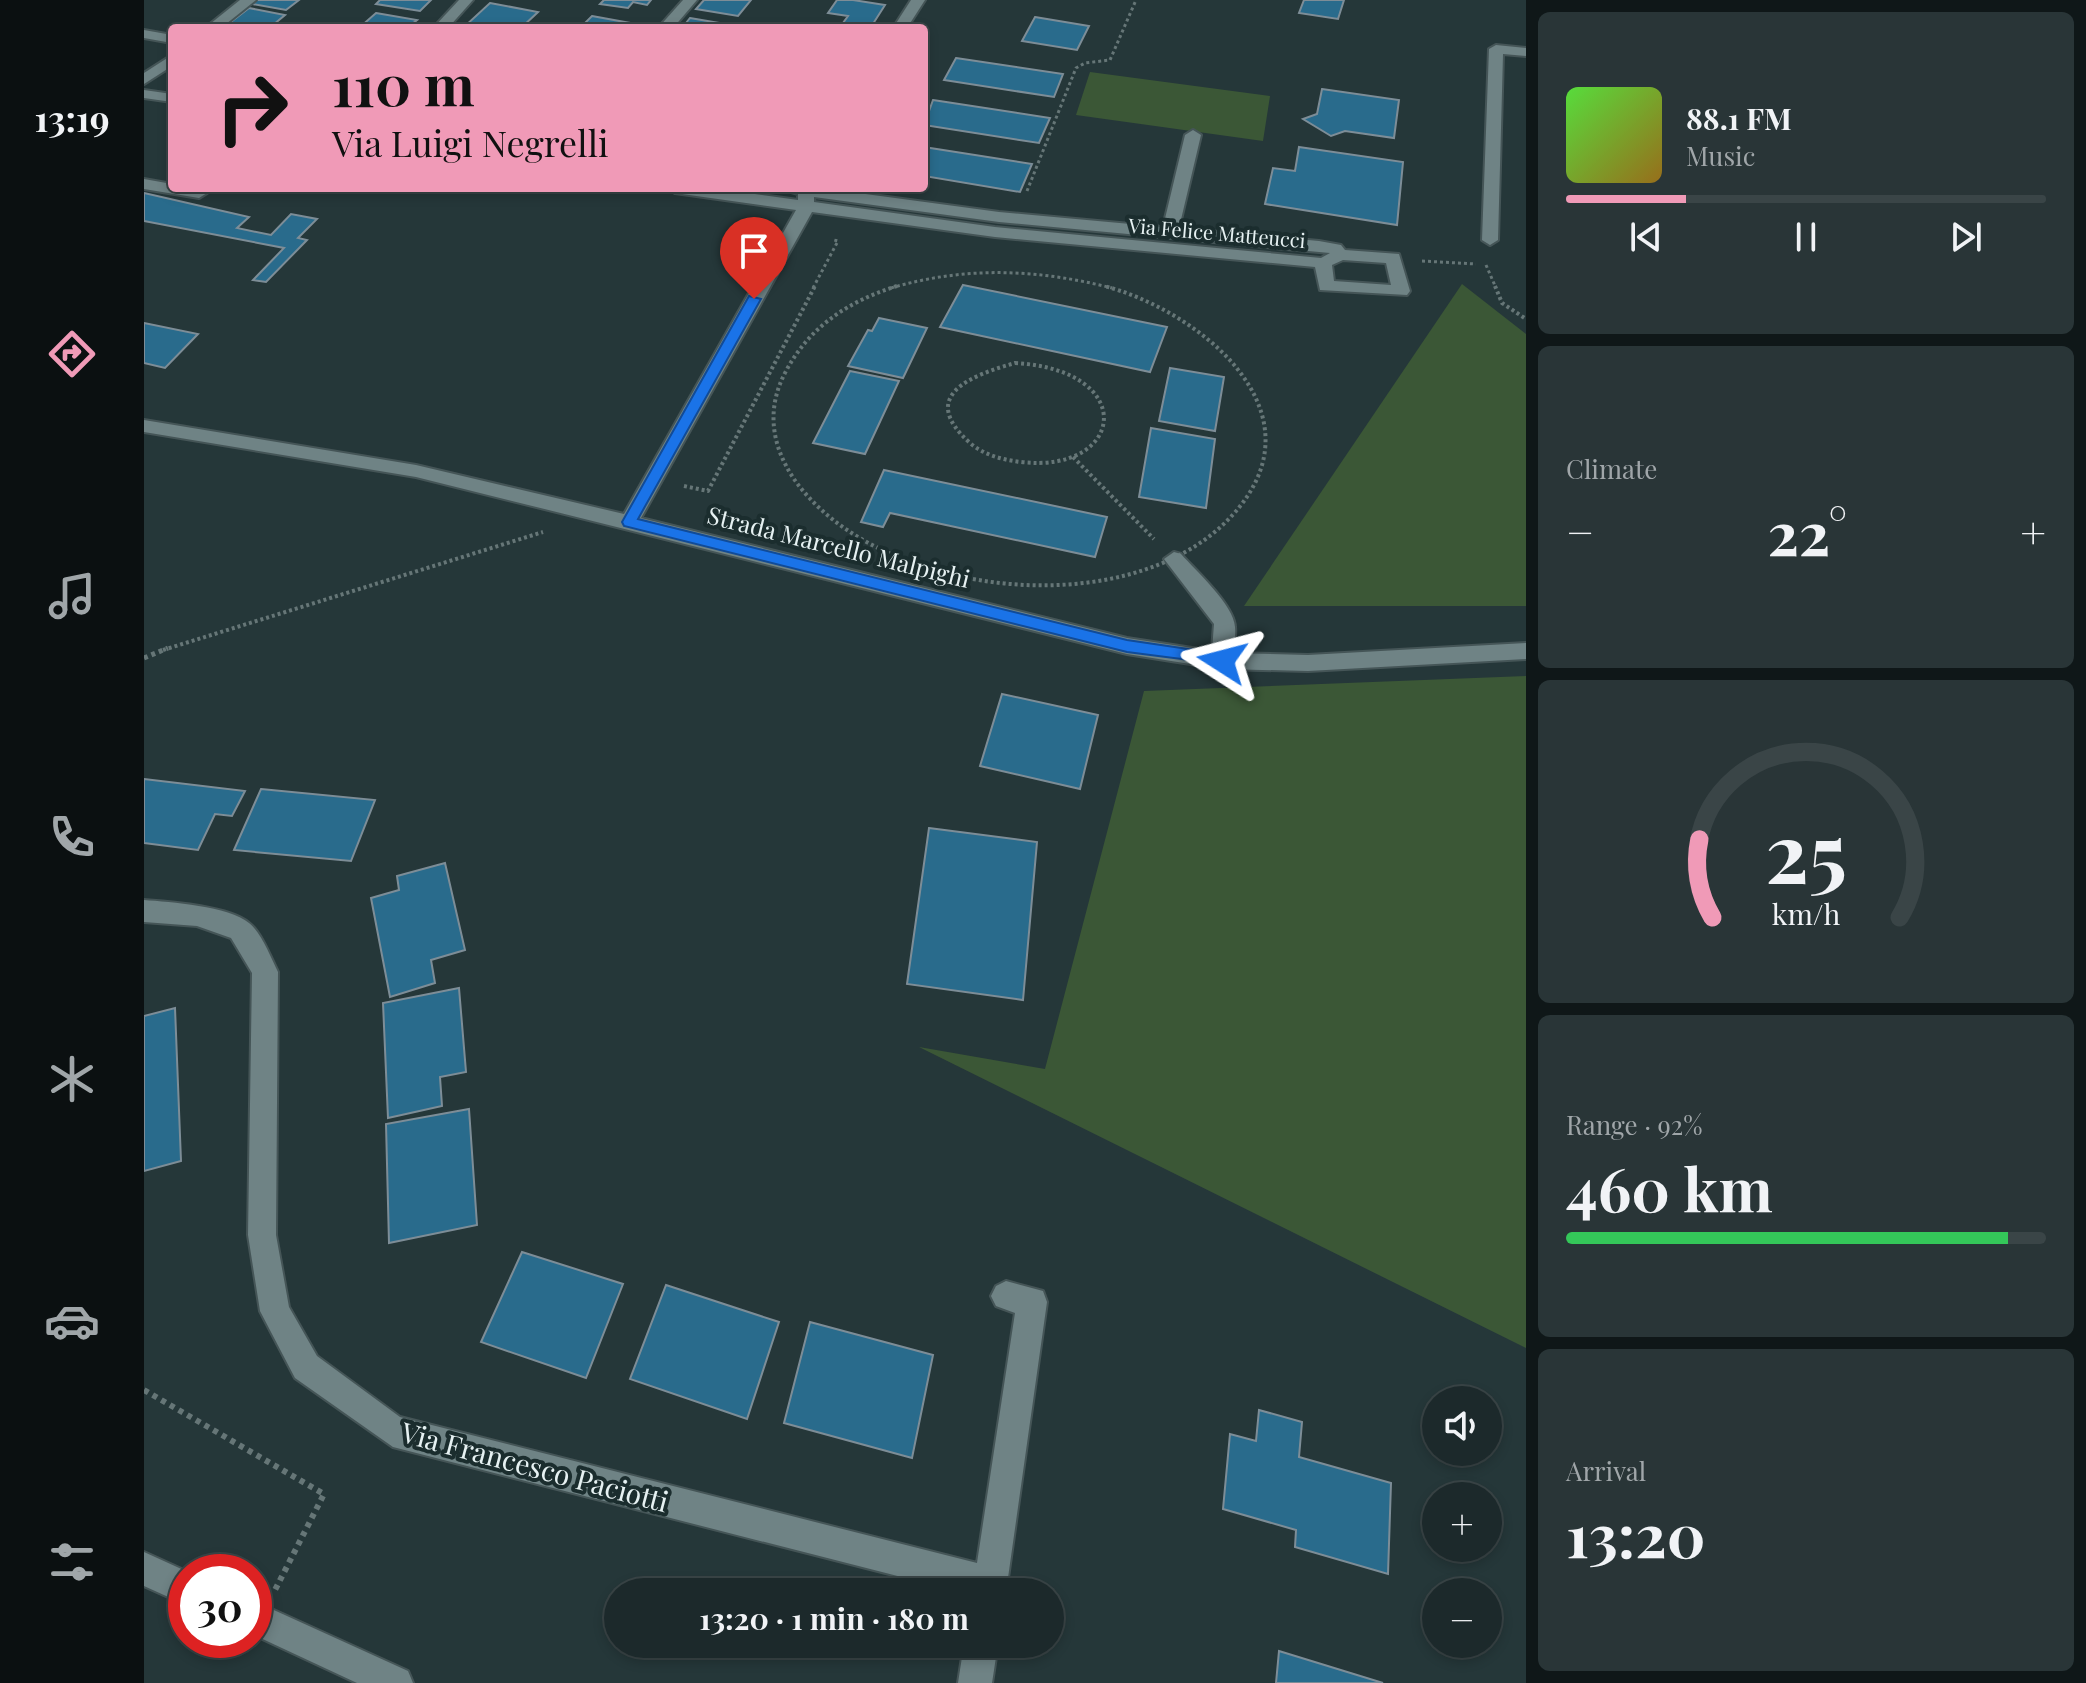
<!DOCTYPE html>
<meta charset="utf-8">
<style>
:root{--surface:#1c292b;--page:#293537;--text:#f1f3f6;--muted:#a0a6a9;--line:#3a4547;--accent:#f09ab7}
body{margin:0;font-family:"Playfair Display",serif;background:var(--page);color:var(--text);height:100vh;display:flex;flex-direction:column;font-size:30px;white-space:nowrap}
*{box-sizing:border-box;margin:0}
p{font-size:26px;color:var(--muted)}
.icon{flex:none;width:44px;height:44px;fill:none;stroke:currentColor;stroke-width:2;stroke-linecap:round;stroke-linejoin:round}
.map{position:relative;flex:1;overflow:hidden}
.panel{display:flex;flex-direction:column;gap:12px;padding:12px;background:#0f1718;width:560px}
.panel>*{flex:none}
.hud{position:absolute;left:24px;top:24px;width:760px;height:168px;border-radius:8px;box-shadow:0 4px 12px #0003,0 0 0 2px var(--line);background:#f09ab7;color:#111;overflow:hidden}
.buttons{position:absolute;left:1278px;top:1386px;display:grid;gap:16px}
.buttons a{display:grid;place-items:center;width:80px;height:80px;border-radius:50%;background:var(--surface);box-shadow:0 4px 12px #0003,0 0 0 2px var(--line);font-size:40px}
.speed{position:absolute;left:24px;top:1554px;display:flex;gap:16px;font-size:40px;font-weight:700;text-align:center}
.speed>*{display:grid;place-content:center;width:104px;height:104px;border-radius:50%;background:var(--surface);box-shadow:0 4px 12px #0003,0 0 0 2px var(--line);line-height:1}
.speed .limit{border:12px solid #d22;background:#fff;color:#111}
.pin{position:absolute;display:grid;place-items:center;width:68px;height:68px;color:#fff;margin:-82px -34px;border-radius:50% 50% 50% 0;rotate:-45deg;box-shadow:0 0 8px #0007}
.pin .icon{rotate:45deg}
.me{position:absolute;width:88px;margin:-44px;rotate:279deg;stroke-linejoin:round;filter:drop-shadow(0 0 6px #0008)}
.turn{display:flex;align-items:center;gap:28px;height:168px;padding:0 32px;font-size:36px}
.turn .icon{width:104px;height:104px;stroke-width:2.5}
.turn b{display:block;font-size:56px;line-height:68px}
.big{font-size:60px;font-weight:700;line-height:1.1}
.panel .card{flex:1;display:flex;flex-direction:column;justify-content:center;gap:12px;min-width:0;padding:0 28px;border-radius:12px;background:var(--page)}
.panel .dial{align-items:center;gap:0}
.dial svg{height:208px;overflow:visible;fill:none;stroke:var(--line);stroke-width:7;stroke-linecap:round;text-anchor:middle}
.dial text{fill:var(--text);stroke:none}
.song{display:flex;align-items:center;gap:24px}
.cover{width:96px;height:96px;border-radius:12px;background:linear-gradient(135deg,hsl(110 70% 55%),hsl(40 70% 35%))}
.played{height:8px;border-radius:4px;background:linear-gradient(90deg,var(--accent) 25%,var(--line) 25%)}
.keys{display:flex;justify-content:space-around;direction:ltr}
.heat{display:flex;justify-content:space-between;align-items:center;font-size:44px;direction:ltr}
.charge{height:12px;border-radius:6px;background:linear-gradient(90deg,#34c759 92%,var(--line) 0)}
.trip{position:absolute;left:460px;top:1578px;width:460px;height:80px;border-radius:40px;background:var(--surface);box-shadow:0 4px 12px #0003,0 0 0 2px var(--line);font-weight:700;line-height:80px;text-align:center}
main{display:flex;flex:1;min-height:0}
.menu{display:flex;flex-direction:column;width:144px;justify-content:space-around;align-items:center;background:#0b1011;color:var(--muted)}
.menu .icon{width:56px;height:56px}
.menu .active{color:var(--accent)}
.menu b{font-size:36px;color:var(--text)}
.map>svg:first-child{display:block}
.green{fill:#3b5736}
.building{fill:#296b8c;stroke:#7d8d97;stroke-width:2}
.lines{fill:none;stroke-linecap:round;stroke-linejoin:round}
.minor-casing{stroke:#455557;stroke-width:4}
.path-far3{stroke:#667677;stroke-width:3;stroke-dasharray:3 3;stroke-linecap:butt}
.path-far2{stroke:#667677;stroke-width:4;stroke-dasharray:3 3;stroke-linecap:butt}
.path-far1{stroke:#667677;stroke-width:5;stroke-dasharray:4 4;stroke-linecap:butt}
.path{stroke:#667677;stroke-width:6;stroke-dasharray:5 5;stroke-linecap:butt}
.minor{fill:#6f8385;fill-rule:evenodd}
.route{fill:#1a73e8;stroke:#114b97;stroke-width:2}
.labels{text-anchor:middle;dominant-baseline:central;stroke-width:8;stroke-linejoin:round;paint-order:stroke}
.far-street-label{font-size:20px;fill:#e6f1f2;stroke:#1b2d2e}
.street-label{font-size:24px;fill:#e6f1f2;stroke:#1b2d2e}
.near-street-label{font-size:28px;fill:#e6f1f2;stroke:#1b2d2e}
</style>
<main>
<nav class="menu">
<b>13:19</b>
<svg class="icon active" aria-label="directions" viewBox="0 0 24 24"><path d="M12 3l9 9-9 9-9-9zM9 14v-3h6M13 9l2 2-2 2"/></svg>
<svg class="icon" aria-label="music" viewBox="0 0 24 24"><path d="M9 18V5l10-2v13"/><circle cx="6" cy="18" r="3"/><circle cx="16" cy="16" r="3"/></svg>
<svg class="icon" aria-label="phone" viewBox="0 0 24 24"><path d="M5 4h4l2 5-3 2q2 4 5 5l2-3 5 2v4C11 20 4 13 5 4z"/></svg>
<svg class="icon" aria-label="climate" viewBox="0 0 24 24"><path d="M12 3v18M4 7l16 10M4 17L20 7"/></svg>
<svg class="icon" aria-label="car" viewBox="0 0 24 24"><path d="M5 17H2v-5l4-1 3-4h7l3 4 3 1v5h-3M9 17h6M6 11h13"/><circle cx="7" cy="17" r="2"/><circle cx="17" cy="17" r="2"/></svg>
<svg class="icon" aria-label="filters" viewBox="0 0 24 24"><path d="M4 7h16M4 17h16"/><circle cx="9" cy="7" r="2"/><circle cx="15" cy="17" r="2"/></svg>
</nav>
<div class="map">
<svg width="1382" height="1683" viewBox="0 0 1382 1683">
<rect width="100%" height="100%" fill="#253739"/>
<g class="green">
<polygon points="946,72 1126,96 1119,141 932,115"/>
<polygon points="1318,284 1382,334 1382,606 1100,606"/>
<polygon points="1382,676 1382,1348 775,1047 901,1069 1000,691"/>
</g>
<g class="building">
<polygon points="113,0 155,0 142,10 108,4"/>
<polygon points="236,0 287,0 276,11 232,4"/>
<polygon points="460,0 507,0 503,5 489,2 484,8 456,4"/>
<polygon points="560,0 607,0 594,16 552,9"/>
<polygon points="693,0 709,0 741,5 727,27 699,23 704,16 684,13"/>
<polygon points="1160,0 1200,0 1194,19 1155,13"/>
<polygon points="346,3 394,12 377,28 320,27"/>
<polygon points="105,8 141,15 129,25 141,28 79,28"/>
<polygon points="232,13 273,20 263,28 215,28"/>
<polygon points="448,16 486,23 481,28 436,28"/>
<polygon points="891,17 945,26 933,50 878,41"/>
<polygon points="546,18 587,25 538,28"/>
<polygon points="812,58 919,74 910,97 800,80"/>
<polygon points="1178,89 1255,100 1250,138 1201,131 1187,136 1159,119 1173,114"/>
<polygon points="789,100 906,118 895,143 780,125"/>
<polygon points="780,147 888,164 876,192 780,176"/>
<polygon points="1155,147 1259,162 1253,225 1121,204 1129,168 1151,171"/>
<polygon points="0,193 105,217 93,228 127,235 147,214 173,219 154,238 163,240 122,282 109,280 140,248 0,221"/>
<polygon points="819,285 1023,327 1006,372 796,327"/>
<polygon points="735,318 783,328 759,378 704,366 724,330 728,331"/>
<polygon points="0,323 54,334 21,368 0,363"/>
<polygon points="1026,368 1080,377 1071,431 1015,421"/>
<polygon points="706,371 755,381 721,454 669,443"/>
<polygon points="1007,428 1071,439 1062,508 995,497"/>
<polygon points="740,470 963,517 951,557 746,513 739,527 717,522"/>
<polygon points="858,694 954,715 936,789 836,766"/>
<polygon points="0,779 101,791 88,816 71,814 54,850 0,843"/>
<polygon points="117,789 231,800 207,861 90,850"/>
<polygon points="785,828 893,842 879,1000 763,984"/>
<polygon points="301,863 321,950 287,960 291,983 246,997 227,898 255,890 253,876"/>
<polygon points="315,988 322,1072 296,1077 298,1106 244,1118 239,1003"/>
<polygon points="31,1008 37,1161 0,1171 0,1016"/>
<polygon points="325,1109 333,1225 245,1243 242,1124"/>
<polygon points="378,1252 479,1284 442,1378 337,1342"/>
<polygon points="522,1285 635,1322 603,1419 486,1379"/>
<polygon points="666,1322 789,1355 768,1458 640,1423"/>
<polygon points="1115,1410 1158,1422 1155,1457 1247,1483 1244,1574 1151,1547 1152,1530 1079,1509 1086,1434 1112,1441"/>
<polygon points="1135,1651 1239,1683 1132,1683"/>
</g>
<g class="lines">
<defs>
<g id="minor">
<polygon points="96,0 112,0 77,28 61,28"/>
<polygon points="315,0 329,0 304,28 289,28"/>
<polygon points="539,0 553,0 529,28 514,28"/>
<polygon points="767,0 781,0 763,28 749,28"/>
<polygon points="0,30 28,35 28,43 0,38"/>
<polygon points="1352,45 1382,48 1382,56 1359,54 1354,240 1346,245 1338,240 1345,49"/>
<polygon points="28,55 28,66 0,84 0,73"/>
<polygon points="0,90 28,94 28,102 0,98"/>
<path d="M1049,130L1057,135L1035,228L1175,241L1197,245L1201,250L1255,254L1266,291L1263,295L1176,290L1171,267L851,237L668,212L497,518L983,638L1068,651L1070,624L1020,559L1030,552L1037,554C1052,571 1090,605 1091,627C1092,635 1090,645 1089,653L1164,655L1382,643V659L1164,671L1078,669L983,654L272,477L0,432V420L272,465L480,514L652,210L531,193L523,188H566L654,200V194L634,188H677L855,212L1019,227L1041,135ZM670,197L855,222L1186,253L1177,258L851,227L670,202ZM1199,260L1242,263L1247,285L1190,281L1188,265Z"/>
<polygon points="0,179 28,184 28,188 54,188 63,193 55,198 0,189"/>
<path d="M0,900C26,902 85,906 105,923C117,932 127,958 134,972L132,1235L145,1307L173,1356L256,1417L833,1563L871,1313L852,1306L847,1296L852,1286L862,1281L899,1291L903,1302L862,1592H816L249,1447L151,1378L116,1311L104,1235L108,973L87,938L53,926L0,922Z"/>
<polygon points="0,1552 44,1572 42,1605 0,1586"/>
<polygon points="110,1601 264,1671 269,1683 213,1683 110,1635"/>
<polygon points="820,1644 854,1644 848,1683 814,1683"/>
</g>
</defs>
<use href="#minor" class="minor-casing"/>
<g class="path-far3">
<polyline points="883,191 932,68 941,63 966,60 992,0"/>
<polyline points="1278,261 1332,264"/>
<polyline points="1342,265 1352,288"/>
<polyline points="669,288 694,241 690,240"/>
<path d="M747,288C822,266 893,269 968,288"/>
</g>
<g class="path-far2">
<path d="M753,286C705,301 666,326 642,371C622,408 627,445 650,479C735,601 1001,629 1097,505C1175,405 1050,309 960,286"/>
<polyline points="1351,286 1358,303 1382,319"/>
<path d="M871,363C996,370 981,474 877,462C859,460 840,455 826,443C772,395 829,375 871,363Z"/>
<polyline points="929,457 1010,539"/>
<polyline points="540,486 564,491 671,286"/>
<polyline points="19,650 399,532"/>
</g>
<polyline class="path-far1" points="0,658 24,648"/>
<polyline class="path" points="0,1390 180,1494 131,1590"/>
<use href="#minor" class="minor"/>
</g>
<polygon class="route" points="605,296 617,299 494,519 983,640 1078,654 1086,661 1084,665 983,652 480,526 478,522"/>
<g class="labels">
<g class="far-street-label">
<text transform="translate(1073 232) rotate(5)">Via Felice Matteucci</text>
</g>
<g class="street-label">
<text transform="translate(695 546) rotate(14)">Strada Marcello Malpighi</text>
</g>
<g class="near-street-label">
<text transform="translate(391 1466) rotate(15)">Via Francesco Paciotti</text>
</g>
</g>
</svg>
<div class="buttons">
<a><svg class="icon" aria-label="sound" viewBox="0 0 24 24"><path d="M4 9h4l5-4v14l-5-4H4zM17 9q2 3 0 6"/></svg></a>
<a>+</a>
<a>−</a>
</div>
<div class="speed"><div class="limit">30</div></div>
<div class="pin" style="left:610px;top:299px;background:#d93025"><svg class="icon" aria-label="arrive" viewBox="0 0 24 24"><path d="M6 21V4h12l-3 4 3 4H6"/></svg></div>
<svg class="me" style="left:1078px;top:661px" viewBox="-20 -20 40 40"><path d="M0-17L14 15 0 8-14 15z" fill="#1a73e8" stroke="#fff" stroke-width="4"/></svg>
<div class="trip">13:20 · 1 min · 180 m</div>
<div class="hud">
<div class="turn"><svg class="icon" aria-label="right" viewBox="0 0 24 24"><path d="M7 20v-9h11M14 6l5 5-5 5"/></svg><div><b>110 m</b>Via Luigi Negrelli</div></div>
</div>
</div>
<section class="panel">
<div class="card">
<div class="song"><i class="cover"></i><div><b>88.1 FM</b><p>Music</p></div></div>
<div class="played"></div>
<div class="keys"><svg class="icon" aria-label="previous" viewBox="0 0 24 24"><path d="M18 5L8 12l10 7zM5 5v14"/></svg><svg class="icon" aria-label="pause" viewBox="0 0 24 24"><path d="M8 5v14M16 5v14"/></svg><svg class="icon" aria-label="next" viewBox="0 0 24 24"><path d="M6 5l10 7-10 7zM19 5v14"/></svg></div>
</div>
<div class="card"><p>Climate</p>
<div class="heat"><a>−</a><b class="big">22°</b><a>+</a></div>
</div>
<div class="card dial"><svg viewBox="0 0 100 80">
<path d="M14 69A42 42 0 1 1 86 69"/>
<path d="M14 69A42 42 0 0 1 9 39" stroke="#f09ab7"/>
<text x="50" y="56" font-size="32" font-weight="700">25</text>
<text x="50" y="72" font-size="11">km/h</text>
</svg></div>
<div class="card"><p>Range · 92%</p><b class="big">460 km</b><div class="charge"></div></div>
<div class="card"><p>Arrival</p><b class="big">13:20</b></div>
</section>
</main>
